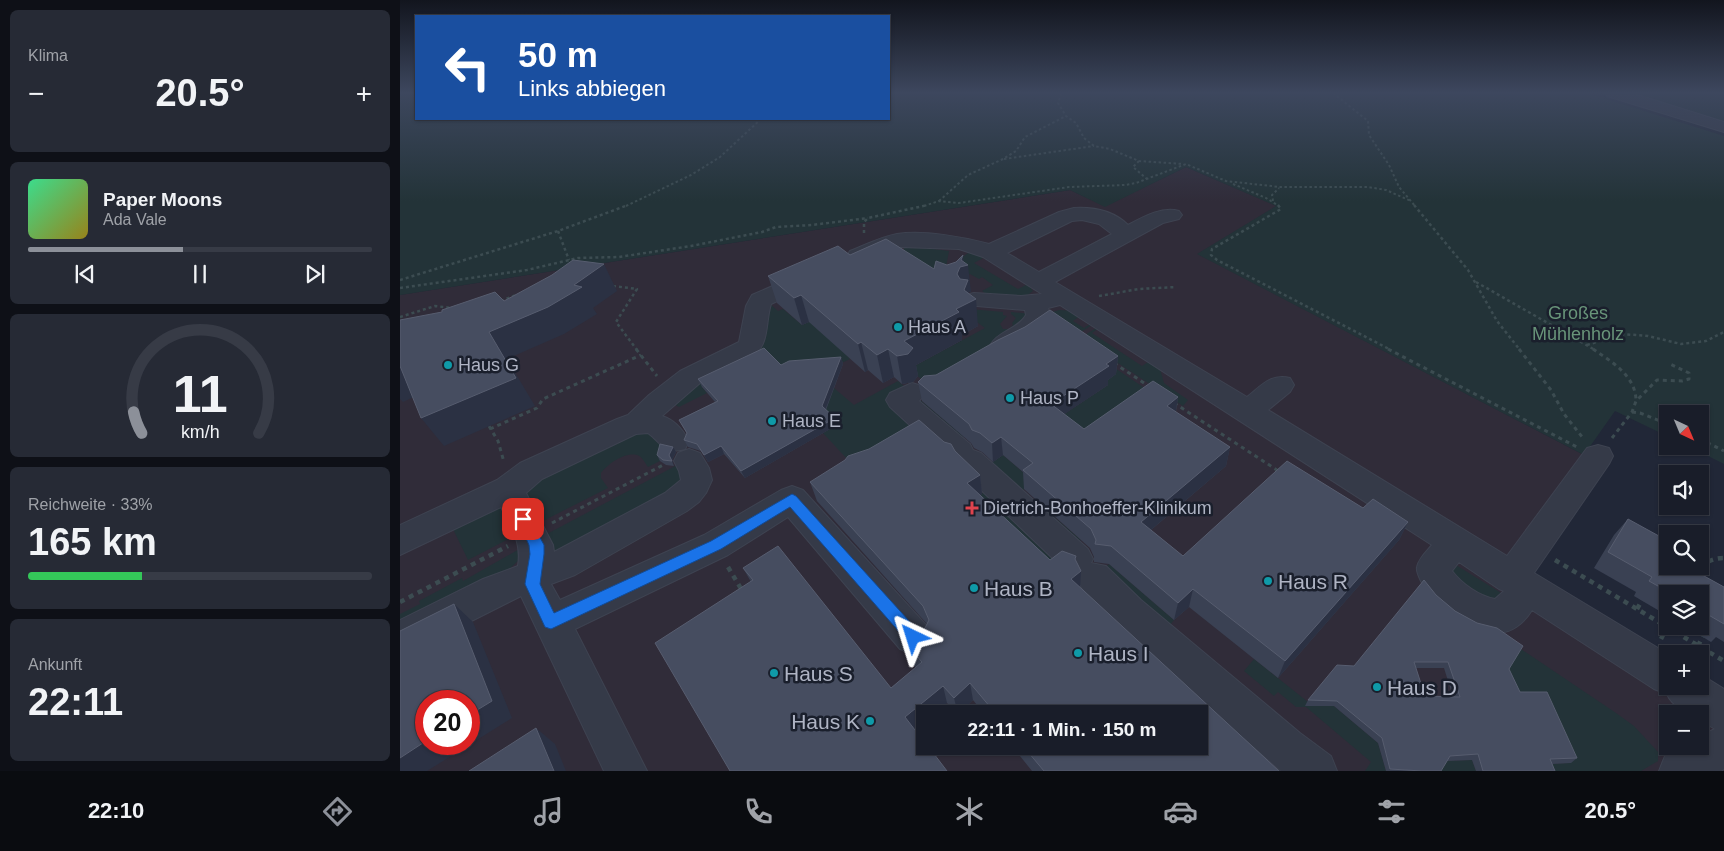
<!DOCTYPE html>
<html lang="de">
<meta charset="utf-8">
<style>
:root{--surface:#191d29;--page:#262a35;--text:#f1f3f6;--muted:#9fa2a8;--line:#373b46;--accent:#8c9099}
body{margin:0;font-family:Helvetica,sans-serif;background:var(--page);color:var(--text);height:100vh;display:flex;flex-direction:column;font-size:19px;white-space:nowrap}
*{box-sizing:border-box;margin:0}
p{font-size:16px;color:var(--muted)}
.icon{flex:none;width:28px;height:28px;fill:none;stroke:currentColor;stroke-width:2;stroke-linecap:round;stroke-linejoin:round}
.map{position:relative;flex:1;overflow:hidden}
.drawer{display:flex;flex-direction:column;gap:10px;padding:10px;background:#0e1017;width:400px}
.drawer>*{flex:none}
.top-card{position:absolute;left:15px;top:15px;width:475px;height:105px;border-radius:0px;box-shadow:0 1px 4px #0004,0 0 0 1px var(--line);background:#1a4fa0;color:#fff;overflow:hidden}
.needle{width:32px;rotate:136deg}
.controls{position:absolute;left:1259px;top:405px;display:grid;gap:10px}
.controls a{display:grid;place-items:center;width:50px;height:50px;border-radius:0px;background:var(--surface);box-shadow:0 1px 4px #0004,0 0 0 1px var(--line);font-size:25px}
.speed{position:absolute;left:15px;top:690px;display:flex;gap:10px;font-size:25px;font-weight:700;text-align:center}
.speed>*{display:grid;place-content:center;width:65px;height:65px;border-radius:50%;background:var(--surface);box-shadow:0 1px 4px #0004,0 0 0 1px var(--line);line-height:1}
.speed .limit{border:8px solid #d22;background:#fff;color:#111}
.pin{position:absolute;display:grid;place-items:center;width:42px;height:42px;color:#fff;margin:-21px;border-radius:10px;box-shadow:0 2px 8px #0006}
.me{position:absolute;width:55px;margin:-28px;rotate:319deg;stroke-linejoin:round;filter:drop-shadow(0 0 4px #0008)}
.turn{display:flex;align-items:center;gap:18px;height:105px;padding:0 20px;font-size:22px}
.turn .icon{width:65px;height:65px;stroke-width:2.5}
.turn b{display:block;font-size:35px;line-height:42px}
.big{font-size:38px;font-weight:800;line-height:1.1}
.drawer .tile{flex:1;display:flex;flex-direction:column;justify-content:center;gap:8px;min-width:0;padding:0 18px;border-radius:8px;background:var(--page)}
.drawer .dial{align-items:center;gap:0}
.dial svg{height:130px;overflow:visible;fill:none;stroke:var(--line);stroke-width:7;stroke-linecap:round;text-anchor:middle}
.dial text{fill:var(--text);stroke:none}
.song{display:flex;align-items:center;gap:15px}
.cover{width:60px;height:60px;border-radius:8px;background:linear-gradient(135deg,hsl(150 70% 55%),hsl(50 70% 35%))}
.played{height:5px;border-radius:2px;background:linear-gradient(90deg,var(--accent) 45%,var(--line) 45%)}
.keys{display:flex;justify-content:space-around;direction:ltr}
.heat{display:flex;justify-content:space-between;align-items:center;font-size:28px;direction:ltr}
.charge{height:8px;border-radius:4px;background:linear-gradient(90deg,#34c759 33%,var(--line) 0)}
.trip{position:absolute;left:516px;top:705px;width:292px;height:50px;border-radius:0px;background:var(--surface);box-shadow:0 1px 4px #0004,0 0 0 1px var(--line);font-weight:800;line-height:50px;text-align:center}
.menu{display:flex;height:80px;justify-content:space-around;align-items:center;background:#0a0c10;color:var(--muted)}
.menu .icon{width:35px;height:35px}
.menu .current{color:var(--accent)}
.menu b{font-size:22px;color:var(--text)}
main{display:flex;flex:1;min-height:0}
.map>svg:first-child{display:block}
.medical{fill:#302c39;fill-rule:evenodd}
.green{fill:#233338}
.lines{fill:none;stroke-linecap:round;stroke-linejoin:round}
.minor-casing{stroke:#3e4351;stroke-width:2}
.path-far3{stroke:#3c4c51;stroke-width:2;stroke-dasharray:2.5 2.5;stroke-linecap:butt}
.path-far2{stroke:#3c4c51;stroke-width:2.5;stroke-dasharray:3 3;stroke-linecap:butt}
.path-far1{stroke:#3c4c51;stroke-width:3;stroke-dasharray:4 4;stroke-linecap:butt}
.path{stroke:#3c4c51;stroke-width:4.5;stroke-dasharray:5 5;stroke-linecap:butt}
.minor{fill:#353a48;fill-rule:evenodd}
.wall{fill:#3a4153;fill-rule:evenodd}
.shaded-wall{fill:#2b3143}
.building{fill:#464d60;stroke:#575d6f;fill-rule:evenodd}
.route{fill:#1a73e8;stroke:#114b97}
.culture-dot{fill:#0f9aa8;stroke:#1a1f2c;stroke-width:2}
.health-dot{fill:#e0444e;stroke:#1a1f2c;stroke-width:2}
.labels{text-anchor:middle;dominant-baseline:central;stroke-width:5;stroke-linejoin:round;paint-order:stroke}
.park-label{font-size:18px;fill:#689479;stroke:#1a1f2c}
.poi-label{font-size:18px;fill:#afb4c4;stroke:#1a1f2c;text-anchor:start}
.near-poi-label{font-size:21px;fill:#afb4c4;stroke:#1a1f2c;text-anchor:start}
</style>
<main>
<section class="drawer">
<div class="tile"><p>Klima</p>
<div class="heat"><a>−</a><b class="big">20.5°</b><a>+</a></div>
</div>
<div class="tile">
<div class="song"><i class="cover"></i><div><b>Paper Moons</b><p>Ada Vale</p></div></div>
<div class="played"></div>
<div class="keys"><svg class="icon" aria-label="previous" viewBox="0 0 24 24"><path d="M18 5L8 12l10 7zM5 5v14"/></svg><svg class="icon" aria-label="pause" viewBox="0 0 24 24"><path d="M8 5v14M16 5v14"/></svg><svg class="icon" aria-label="next" viewBox="0 0 24 24"><path d="M6 5l10 7-10 7zM19 5v14"/></svg></div>
</div>
<div class="tile dial"><svg viewBox="0 0 100 80">
<path d="M14 69A42 42 0 1 1 86 69"/>
<path d="M14 69A42 42 0 0 1 9 56" stroke="#8c9099"/>
<text x="50" y="56" font-size="32" font-weight="700">11</text>
<text x="50" y="72" font-size="11">km/h</text>
</svg></div>
<div class="tile"><p>Reichweite · 33%</p><b class="big">165 km</b><div class="charge"></div></div>
<div class="tile"><p>Ankunft</p><b class="big">22:11</b></div>
</section>
<div class="map">
<svg width="1324" height="771" viewBox="0 0 1324 771">
<rect width="100%" height="100%" fill="#212737"/>
<path class="medical" d="M786,167L877,206L798,254L1184,455L1103,561L1268,686L1324,698V771H0V295L670,190L705,206ZM26,701H69V744H26ZM525,714H800V746H525ZM1268,714H1300V746H1268Z"/>
<g class="green">
<polygon points="0,93 16,93 16,119 489,119 489,93 1187,93 1324,136 1324,464 1288,446 1300,446 1300,414 1268,414 1267,436 1215,411 1184,455 797,254 876,206 786,167 705,207 670,190 0,295"/>
<polygon points="1220,93 1324,93 1324,125"/>
<polygon points="504,245 549,251 543,283 504,250"/>
<polygon points="568,253 574,253 585,257 574,263 618,289 628,284 633,291 625,297 589,296 582,291 593,285 582,277 579,279 570,274 564,277 560,259"/>
<polygon points="368,302 378,311 383,309 402,325 415,319 450,359 419,374 302,387 307,393 279,407 270,402 296,382 353,353"/>
<polygon points="554,305 570,309 603,312 603,315 607,316 600,324 603,329 609,329 613,325 612,323 616,318 611,314 611,312 633,314 539,394 509,369 585,328"/>
<polygon points="659,310 677,311 683,314 673,321 684,328 695,321 697,322 676,335 646,314"/>
<polygon points="701,325 702,326 692,333 742,366 754,358 759,365 764,383 788,400 783,406 680,338"/>
<polygon points="706,362 746,389 683,447 651,423 708,385"/>
<polygon points="498,381 564,437 548,447 448,460 423,433 437,425 418,407 429,400 434,388 454,405"/>
<path d="M223,434H249L272,455L248,467C245,463 242,456 237,455C224,452 208,464 201,473V478L208,488L139,523L123,495L136,477Z"/>
<polygon points="603,455 634,482 623,490 681,540 642,571 570,502 587,490 571,476"/>
<polygon points="281,463 286,485 168,556 153,552 145,535"/>
<polygon points="99,503 118,534 68,560 53,529 0,555 0,546"/>
<polygon points="123,547 120,559 105,573 0,629 0,614 20,604 19,601 62,578 63,581"/>
<polygon points="1051,562 1106,596 1087,609 1046,565"/>
<polygon points="709,564 774,620 770,625 701,572"/>
<polygon points="1066,612 1216,713 1234,726 1258,752 1258,761 1241,771 1147,771 1144,764 1171,763 1115,698"/>
<polygon points="854,659 913,706 928,701 978,743 986,771 965,771 971,762 906,707 896,707 878,692 874,696 844,671"/>
<polygon points="1072,760 1076,771 1039,771 1045,761"/>
</g>
<g class="lines">
<defs>
<g id="minor">
<polygon points="1205,93 1231,93 1324,122 1324,132 1207,96"/>
<path d="M674,208C693,207 714,211 728,225C743,217 762,206 779,211L782,215L779,219L763,223L655,282L847,397C861,386 871,373 890,378L894,385L890,392L868,410L1107,556L1187,448L1198,445L1209,448L1213,456L1209,464L1134,573L1268,654V686H1300V674L1324,689V769L1321,771H1259L1265,756L1282,746H1300V736L1315,729L1300,720V714C1288,714 1272,706 1267,694L1254,689L1132,610C1124,623 1111,634 1095,633C1066,630 1033,607 1021,581C1019,577 1016,571 1017,567C1019,558 1027,551 1032,545L660,305L648,308C656,326 623,349 606,352C602,352 599,351 595,350L591,344C599,331 618,329 626,315L625,310L565,305L562,300L565,295L574,293L621,296L642,294L583,257L559,249L501,247L458,263L450,261L447,256L450,251C465,245 481,237 497,234C524,230 563,237 589,244L659,212ZM682,220L699,224L712,234L639,272L607,253L672,221ZM1059,562L1099,589L1104,591L1095,599C1079,596 1062,584 1052,571Z"/>
<path d="M407,271L415,273L419,278L415,283L371,304C365,324 370,342 353,357L300,383L262,416C275,420 283,430 289,441L285,449C263,455 263,444 248,433L236,434L142,479L126,493L153,545L154,552L265,493L281,480L279,471L274,461L278,453L289,449L300,453L309,468L312,480L306,493L299,502L287,511L175,575L151,584L160,600L304,535L381,490L392,486L403,490L526,625L532,637L526,649L513,654L500,649L388,517L328,555L175,629L247,771H204L121,596L0,657V620L83,579L118,566C122,541 111,528 101,507L0,555V525L97,480L120,463L217,419L228,415L249,395L280,371L339,342L346,306L352,295Z"/>
<polygon points="512,383 522,386 526,393 519,401 570,444 573,450 581,453 688,549 693,559 691,563 706,566 741,600 900,733 931,756 937,771 881,771 715,624 682,588 676,577 678,573 664,569 559,469 555,462 548,460 490,407 486,400 490,393"/>
</g>
</defs>
<use href="#minor" class="minor-casing"/>
<g class="path-far3">
<polyline points="661,93 658,103 666,116 676,123 684,138 694,146 710,149 739,161 783,164"/>
<polyline points="933,93 968,121 969,135 989,165 999,187 1015,206"/>
<polyline points="604,159 694,146"/>
<polyline points="739,161 733,167 747,179"/>
<polyline points="833,184 866,198 879,206"/>
<polyline points="539,201 568,175 603,159 616,151 625,137 666,116"/>
<polyline points="873,201 872,195 879,188"/>
<polyline points="226,206 291,175 320,157 361,119"/>
<polyline points="524,206 539,201 559,203 669,187 725,185 736,183 786,164 826,181 880,187 968,187 986,190 1011,201"/>
</g>
<g class="path-far2">
<polyline points="878,205 881,209 812,249 811,255 817,260 991,350"/>
<polyline points="1014,205 1068,270 1097,321 1120,350"/>
<polyline points="158,231 169,260"/>
<polyline points="464,233 464,222 468,218 528,205"/>
<polyline points="0,280 158,231 228,205"/>
<polyline points="1076,282 1195,350"/>
<polyline points="213,286 237,289 216,322 237,350"/>
<polyline points="0,288 127,270 178,258 219,257 291,246 362,232 376,227 412,225 468,218"/>
<polyline points="699,296 739,289 776,287"/>
<polyline points="101,301 116,295"/>
<polyline points="0,317 35,306 52,308"/>
<polyline points="1187,345 1222,334 1248,336 1281,344 1306,341 1324,332"/>
</g>
<g class="path-far1">
<polyline points="236,349 257,376"/>
<polyline points="988,349 1177,447"/>
<polyline points="1119,349 1151,390 1164,414 1183,438"/>
<path d="M1193,349C1212,362 1236,376 1236,401"/>
<polyline points="714,363 750,387"/>
<polyline points="774,403 880,472"/>
<polyline points="1232,412 1240,413 1268,424"/>
<polyline points="89,426 98,441 104,462"/>
<polyline points="90,429 137,408 143,399 241,355"/>
<polyline points="1212,438 1232,412 1236,401 1257,380 1282,381 1289,379 1289,373 1270,364"/>
<polyline points="1300,439 1324,451"/>
<polyline points="152,523 265,464"/>
</g>
<g class="path">
<polyline points="1155,560 1324,661"/>
<polyline points="328,567 343,592"/>
<path d="M1295,576C1302,564 1310,558 1324,558"/>
<polyline points="0,602 108,546"/>
<polyline points="1237,609 1243,599"/>
<polyline points="1261,639 1267,627"/>
<polyline points="1298,646 1304,634"/>
</g>
<use href="#minor" class="minor"/>
</g>
<g class="wall">
<polygon points="450,255 534,269 547,265 571,292 569,292 569,294 578,326 562,335 562,340 516,365 518,376 513,382 502,384 494,377 483,383 468,370 465,372 409,322 402,325 377,303 368,276"/>
<polygon points="718,356 716,374 708,380 708,385 664,414 684,429 778,397 776,412 830,447 826,466 751,530 783,556 963,508 1008,522 999,540 878,678 789,607 774,620 709,564 694,562 694,557 690,548 624,489 623,472 603,455 593,462 582,452 574,448 571,443 522,401 518,382 536,375"/>
<polygon points="441,357 443,364 426,410 435,418 437,425 345,478 324,454 308,462 301,451 288,447 284,440 287,434 279,420 315,402 302,387 298,379 381,365"/>
<polygon points="544,442 555,451 580,475 582,494 580,495 650,560 676,556 676,561 680,588 879,771 632,771 612,746 800,746 800,714 584,714 573,700 558,714 557,714 547,703 525,714 525,721 515,730 351,582 343,568 491,688 516,668 511,662 506,644 523,632 527,624 417,501 410,482"/>
<polygon points="276,452 272,460 274,466 266,465 260,461 257,455"/>
<polygon points="1228,519 1263,554 1324,587 1324,642 1316,637 1311,642 1285,626 1300,626 1300,594 1268,594 1268,616 1234,596 1236,592 1194,568 1214,535"/>
<path d="M1036,595L1055,611L1077,623L1109,669L1120,692L1177,758L1171,763L1152,764L1155,771H1076L1072,760L1047,761L1041,771H986L978,743L934,706H905L908,700L954,666ZM1016,668H1044L1053,697L1025,696Z"/>
</g>
<g class="shaded-wall">
<polygon points="563,255 564,266 568,265 571,292 569,292 570,302 576,299 578,326 562,335 562,340 516,365 518,376 513,382 502,384 497,356 504,341 557,274 560,267 561,260"/>
<polygon points="204,264 217,291 193,308 197,314 164,334 107,359 135,406 44,446 21,418 89,332 174,285"/>
<polygon points="401,295 409,322 402,325 394,298"/>
<polygon points="461,342 468,370 465,372 458,344"/>
<polygon points="488,349 494,377 483,383 477,355"/>
<polygon points="718,356 716,374 708,380 708,385 651,423 651,404"/>
<polygon points="441,357 443,364 424,413 422,406"/>
<polygon points="0,366 22,393 3,402 0,399"/>
<polygon points="778,397 775,416 767,406"/>
<polygon points="435,418 437,425 345,478 341,471"/>
<polygon points="601,437 603,455 593,462 592,443"/>
<polygon points="321,446 324,454 308,462 304,455"/>
<polygon points="273,447 276,452 272,460 274,466 269,455"/>
<polygon points="830,447 826,466 739,540 741,522"/>
<polygon points="580,475 582,494 570,502 567,483"/>
<polygon points="1008,522 999,540 878,678 885,661"/>
<polygon points="676,556 675,574 681,571 680,589 671,579"/>
<polygon points="793,589 789,607 774,620 778,603"/>
<polygon points="54,604 73,622 112,718 27,771 0,771 0,758 26,741 26,744 69,744 69,715"/>
<polygon points="570,683 573,700 558,714 554,698"/>
<polygon points="543,686 547,703 534,714 525,714 525,721 511,733 505,717"/>
<polygon points="136,728 155,744 166,771 154,771"/>
</g>
<g class="building">
<polygon points="486,239 534,269 536,261 547,265 556,262 563,255 561,260 568,265 560,267 557,274 560,279 568,280 564,290 576,299 556,309 559,312 504,341 513,348 508,354 497,356 488,349 477,355 461,342 458,344 401,295 394,298 368,276 438,246 450,255"/>
<polygon points="173,260 204,264 174,285 182,287 148,307 89,332 116,378 21,418 0,366 0,320 42,312 42,310 95,292 104,301 152,275"/>
<polygon points="650,310 718,356 706,364 709,366 651,404 684,429 753,381 778,397 767,406 830,447 741,522 783,556 887,461 963,508 973,499 1008,522 885,661 793,589 778,603 711,546 695,544 696,540 691,529 623,470 633,463 601,437 592,443 580,433 572,430 569,424 518,382 524,376 536,375 598,340 625,327"/>
<polygon points="364,348 381,365 389,361 441,357 422,406 435,418 341,471 321,446 304,455 297,444 284,440 287,433 279,420 318,401 298,379"/>
<polygon points="519,420 544,442 551,444 555,451 580,475 567,483 650,560 662,551 676,556 675,559 681,571 671,579 879,771 644,771 623,746 800,746 800,714 596,714 570,683 554,698 543,686 505,717 525,743 525,746 528,746 547,771 330,771 255,643 353,580 343,568 378,546 491,688 522,662 506,644 523,632 529,620 523,606 410,482 445,460 448,456 469,449"/>
<polygon points="260,444 273,447 269,455 272,461 263,460 257,455"/>
<polygon points="1228,519 1268,541 1268,546 1263,554 1268,556 1268,566 1286,566 1324,587 1324,624 1300,610 1300,594 1272,594 1249,581 1252,577 1208,552"/>
<path d="M1024,580L1036,595L1055,611L1077,623L1097,628L1123,646L1109,669L1120,692H1147L1177,758L1150,759L1155,771H1083L1078,754L1050,756L1041,771H1022L990,769L982,738L937,701L908,700L937,665L954,666ZM1014,662H1048L1060,697L1025,696Z"/>
<polygon points="54,604 92,701 69,715 69,701 26,701 26,741 0,758 0,631"/>
<polygon points="136,728 154,771 69,771"/>
</g>
<linearGradient id="sky" x2="0" y2="1"><stop stop-color="#12151e"/><stop offset="0.46" stop-color="#3d475e"/><stop offset="1" stop-color="#3d475e" stop-opacity="0"/></linearGradient>
<rect width="1324" height="201" fill="url(#sky)"/>
<polygon class="route" points="392,494 396,496 519,632 521,637 519,642 513,644 508,642 390,507 321,549 151,629 145,627 125,584 130,554 129,545 117,519 119,515 123,514 128,515 144,545 144,554 140,584 154,613 311,541"/>
<g class="culture-dot">
<circle cx="498" cy="327" r="5"/>
<circle cx="48" cy="365" r="5"/>
<circle cx="610" cy="398" r="5"/>
<circle cx="372" cy="421" r="5"/>
<circle cx="868" cy="581" r="5"/>
<circle cx="574" cy="588" r="5"/>
<circle cx="678" cy="653" r="5"/>
<circle cx="374" cy="673" r="5"/>
<circle cx="977" cy="687" r="5"/>
<circle cx="470" cy="721" r="5"/>
</g>
<path class="health-dot" d="M569.5 500.5h5v5h5v5h-5v5h-5v-5h-5v-5h5z"/>
<g class="labels">
<g class="park-label">
<text x="1178" y="313">Großes<tspan x="1178" dy="21">Mühlenholz</tspan></text>
</g>
<g class="poi-label">
<text x="508" y="327">Haus A</text>
<text x="58" y="365">Haus G</text>
<text x="620" y="398">Haus P</text>
<text x="382" y="421">Haus E</text>
<text x="583" y="508">Dietrich-Bonhoeffer-Klinikum</text>
</g>
<g class="near-poi-label">
<text x="878" y="581">Haus R</text>
<text x="584" y="588">Haus B</text>
<text x="688" y="653">Haus I</text>
<text x="384" y="673">Haus S</text>
<text x="987" y="687">Haus D</text>
<text x="460" y="721" text-anchor="end">Haus K</text>
</g>
</g>
</svg>
<div class="controls">
<a><svg class="needle" viewBox="-14 -14 28 28"><path d="M0-13l5 13h-10z" fill="#e53935"/><path d="M0 13l5-13h-10z" fill="#9fa2a8"/></svg></a>
<a><svg class="icon" aria-label="sound" viewBox="0 0 24 24"><path d="M4 9h4l5-4v14l-5-4H4zM17 9q2 3 0 6"/></svg></a>
<a><svg class="icon" aria-label="search" viewBox="0 0 24 24"><circle cx="10" cy="10" r="6"/><path d="M15 15l6 6"/></svg></a>
<a><svg class="icon" aria-label="layers" viewBox="0 0 24 24"><path d="M12 4l9 5-9 5-9-5zM3 14l9 5 9-5"/></svg></a>
<a>+</a>
<a>−</a>
</div>
<div class="speed"><div class="limit">20</div></div>
<div class="pin" style="left:123px;top:519px;background:#d93025"><svg class="icon" aria-label="arrive" viewBox="0 0 24 24"><path d="M6 21V4h12l-3 4 3 4H6"/></svg></div>
<svg class="me" style="left:513px;top:637px" viewBox="-20 -20 40 40"><path d="M0-17L14 15 0 8-14 15z" fill="#1a73e8" stroke="#fff" stroke-width="4"/></svg>
<div class="trip">22:11 · 1 Min. · 150 m</div>
<div class="top-card">
<div class="turn"><svg class="icon" aria-label="left" viewBox="0 0 24 24"><path d="M17 20v-9H6M10 6l-5 5 5 5"/></svg><div><b>50 m</b>Links abbiegen</div></div>
</div>
</div>
</main>
<nav class="menu">
<b>22:10</b>
<svg class="icon current" aria-label="directions" viewBox="0 0 24 24"><path d="M12 3l9 9-9 9-9-9zM9 14v-3h6M13 9l2 2-2 2"/></svg>
<svg class="icon" aria-label="music" viewBox="0 0 24 24"><path d="M9 18V5l10-2v13"/><circle cx="6" cy="18" r="3"/><circle cx="16" cy="16" r="3"/></svg>
<svg class="icon" aria-label="phone" viewBox="0 0 24 24"><path d="M5 4h4l2 5-3 2q2 4 5 5l2-3 5 2v4C11 20 4 13 5 4z"/></svg>
<svg class="icon" aria-label="climate" viewBox="0 0 24 24"><path d="M12 3v18M4 7l16 10M4 17L20 7"/></svg>
<svg class="icon" aria-label="car" viewBox="0 0 24 24"><path d="M5 17H2v-5l4-1 3-4h7l3 4 3 1v5h-3M9 17h6M6 11h13"/><circle cx="7" cy="17" r="2"/><circle cx="17" cy="17" r="2"/></svg>
<svg class="icon" aria-label="filters" viewBox="0 0 24 24"><path d="M4 7h16M4 17h16"/><circle cx="9" cy="7" r="2"/><circle cx="15" cy="17" r="2"/></svg>
<b>20.5°</b>
</nav>
